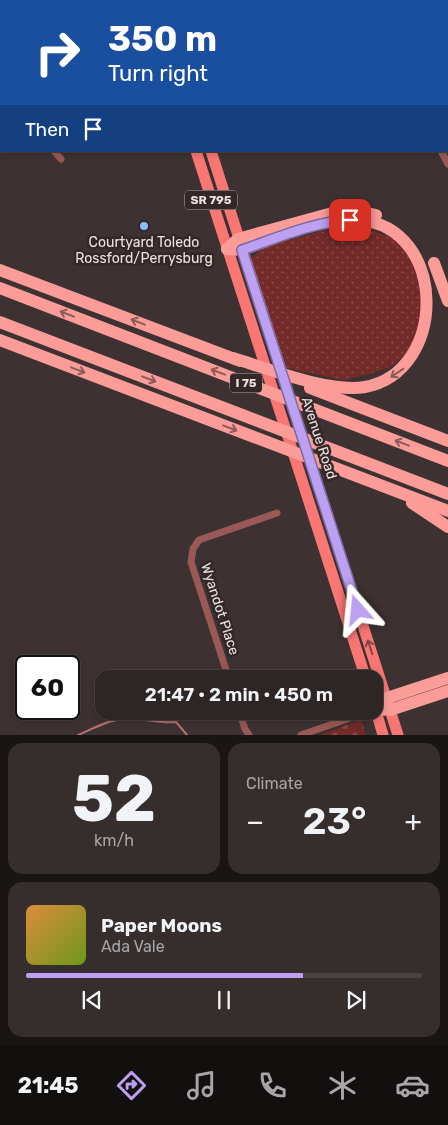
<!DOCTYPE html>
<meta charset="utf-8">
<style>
:root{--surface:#2e2625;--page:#362e2d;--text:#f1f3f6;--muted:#a7a5a7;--line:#494342;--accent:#bca0f2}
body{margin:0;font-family:Rubik,sans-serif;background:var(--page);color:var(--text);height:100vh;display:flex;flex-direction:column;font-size:19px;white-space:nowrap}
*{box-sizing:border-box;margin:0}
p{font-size:16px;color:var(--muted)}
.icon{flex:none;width:28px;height:28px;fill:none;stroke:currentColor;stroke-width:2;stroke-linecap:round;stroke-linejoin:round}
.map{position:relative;height:735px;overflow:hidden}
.drawer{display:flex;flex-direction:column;gap:8px;padding:8px;background:#191514;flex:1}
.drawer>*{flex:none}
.banner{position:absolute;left:0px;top:0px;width:449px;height:152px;box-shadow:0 2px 8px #0003,0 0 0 1px var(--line);background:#1a4fa0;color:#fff;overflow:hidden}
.speed{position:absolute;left:15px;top:655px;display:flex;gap:10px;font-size:25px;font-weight:700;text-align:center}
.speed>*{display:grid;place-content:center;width:65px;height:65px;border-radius:50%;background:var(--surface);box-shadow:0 2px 8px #0003,0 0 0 1px var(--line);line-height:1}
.speed .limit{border:2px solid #111;border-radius:8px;background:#fff;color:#111}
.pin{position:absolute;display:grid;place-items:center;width:42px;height:42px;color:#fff;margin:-21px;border-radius:10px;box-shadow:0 2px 8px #0006}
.me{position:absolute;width:55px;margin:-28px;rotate:342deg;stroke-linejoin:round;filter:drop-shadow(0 0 4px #0008)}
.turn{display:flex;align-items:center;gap:18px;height:105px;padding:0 25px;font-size:22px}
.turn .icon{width:65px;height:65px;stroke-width:2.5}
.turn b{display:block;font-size:35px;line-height:42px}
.then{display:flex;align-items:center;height:48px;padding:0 25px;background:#0003;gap:10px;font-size:19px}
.big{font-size:38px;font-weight:600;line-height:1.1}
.drawer .tile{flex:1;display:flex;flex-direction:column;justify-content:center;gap:8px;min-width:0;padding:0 18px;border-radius:15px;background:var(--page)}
.drawer .dial{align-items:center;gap:0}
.dial b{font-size:65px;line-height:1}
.song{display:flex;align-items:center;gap:15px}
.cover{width:60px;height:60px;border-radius:8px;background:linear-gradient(135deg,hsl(30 70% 55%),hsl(80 70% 35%))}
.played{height:5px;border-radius:2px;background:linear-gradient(90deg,var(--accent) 70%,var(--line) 70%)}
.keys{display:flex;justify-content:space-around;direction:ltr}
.heat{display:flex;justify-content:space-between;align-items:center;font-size:28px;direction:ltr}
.drawer .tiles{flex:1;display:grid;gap:8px;grid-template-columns:1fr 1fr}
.tile:last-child{grid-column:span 2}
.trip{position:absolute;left:95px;top:670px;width:288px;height:50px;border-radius:15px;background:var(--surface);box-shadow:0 2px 8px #0003,0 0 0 1px var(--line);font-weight:600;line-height:50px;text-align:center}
.tab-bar{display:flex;height:80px;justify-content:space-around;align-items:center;background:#120f0f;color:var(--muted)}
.tab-bar .icon{width:35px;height:35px}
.tab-bar .active{color:var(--accent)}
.tab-bar b{font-size:22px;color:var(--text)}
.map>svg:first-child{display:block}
.grass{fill:url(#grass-dots)}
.cemetery{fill:url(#cemetery-stones)}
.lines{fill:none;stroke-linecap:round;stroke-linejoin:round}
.stream{stroke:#b77171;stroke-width:2}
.street{stroke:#995956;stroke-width:7}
.primary{stroke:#f97673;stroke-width:11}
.highway{stroke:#fb9c98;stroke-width:12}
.oneway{stroke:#8d5c5a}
.oneway2{stroke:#824745}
.route-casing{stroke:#7a689d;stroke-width:12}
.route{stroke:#bca0f2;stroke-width:9}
.poi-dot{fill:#8fb8fd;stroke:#332827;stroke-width:2}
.labels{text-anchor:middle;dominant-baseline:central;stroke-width:5;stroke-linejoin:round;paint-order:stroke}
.shield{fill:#332827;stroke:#b4abab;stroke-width:1}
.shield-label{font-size:12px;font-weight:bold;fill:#ebe3e3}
.poi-label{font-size:14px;fill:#ebe3e3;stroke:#332827}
.street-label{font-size:14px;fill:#ebe3e3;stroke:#332827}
</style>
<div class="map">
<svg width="448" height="735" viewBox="0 0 448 735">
<defs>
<pattern id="grass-dots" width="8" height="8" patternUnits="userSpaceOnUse" patternTransform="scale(1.25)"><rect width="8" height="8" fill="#732b2a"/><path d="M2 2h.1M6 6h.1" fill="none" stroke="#874a49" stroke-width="1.8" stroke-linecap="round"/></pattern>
<pattern id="cemetery-stones" width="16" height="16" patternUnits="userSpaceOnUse" patternTransform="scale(1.25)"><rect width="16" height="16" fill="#732b2a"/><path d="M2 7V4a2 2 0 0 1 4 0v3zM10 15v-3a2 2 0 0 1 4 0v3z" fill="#874a49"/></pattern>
</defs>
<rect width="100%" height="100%" fill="#3d3231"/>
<polygon class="grass" points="344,228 369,229 392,238 411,255 428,301 412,348 394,365 371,374 343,380 287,368 249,260 263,248 321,231"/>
<polygon class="cemetery" points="361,720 366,735 320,735"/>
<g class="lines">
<path class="stream" d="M78,735C92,729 108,720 123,719C141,717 158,724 176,722L187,735"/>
<g class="street">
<polyline points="3,0 3,1"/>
<polyline points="411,1 411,0"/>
<polyline points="54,151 61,159"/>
<polyline points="441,151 448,164"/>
<polyline points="229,679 191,562 193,549 199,540 277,513"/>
<polyline points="239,711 245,729 249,735"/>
<polyline points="301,735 370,711"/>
</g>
<g class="primary">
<polyline points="147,0 148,1"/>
<polyline points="167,0 167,1"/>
<polyline points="196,151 366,679"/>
<polyline points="211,151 398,735"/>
<polyline points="374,704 383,735"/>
</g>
<g class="highway">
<path d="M227,249L242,250C277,238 321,217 359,220C448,227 448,372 365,387C329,393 269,369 233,358"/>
<polyline points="227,249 238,239 336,212 358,211 376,215"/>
<polyline points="434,263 448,301"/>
<polyline points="0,270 240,361"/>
<polyline points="0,288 448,461"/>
<polyline points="0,322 448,494"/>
<polyline points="0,340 448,511"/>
<polyline points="310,388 448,441"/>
<polyline points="412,503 448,527"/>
<polyline points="375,709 387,698 448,678"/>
<polyline points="375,709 390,710 448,691"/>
</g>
</g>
<defs><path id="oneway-shaft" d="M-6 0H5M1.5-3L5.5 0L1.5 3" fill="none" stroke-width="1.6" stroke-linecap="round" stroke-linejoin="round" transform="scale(1.25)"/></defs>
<g class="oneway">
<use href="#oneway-shaft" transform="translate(67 314) rotate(-159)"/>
<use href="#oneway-shaft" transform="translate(138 322) rotate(-159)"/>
<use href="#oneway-shaft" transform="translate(78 370) rotate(21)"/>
<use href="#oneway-shaft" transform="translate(218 372) rotate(-159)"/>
<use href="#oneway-shaft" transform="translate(397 373) rotate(146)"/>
<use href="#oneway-shaft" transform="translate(149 379) rotate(21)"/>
<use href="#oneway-shaft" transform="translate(230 428) rotate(21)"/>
<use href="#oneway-shaft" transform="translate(402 443) rotate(-159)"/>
</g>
<use class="oneway2" href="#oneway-shaft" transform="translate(370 647) rotate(-108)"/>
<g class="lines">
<defs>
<path id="route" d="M350,220C313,222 277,238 242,250L358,610"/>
</defs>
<use href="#route" class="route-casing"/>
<use href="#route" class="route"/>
</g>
<circle class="poi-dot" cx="144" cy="226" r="5"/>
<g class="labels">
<g class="shield">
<rect x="185" y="190.5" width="52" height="19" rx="4"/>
<rect x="230" y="373.5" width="32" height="19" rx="4"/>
</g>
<g class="shield-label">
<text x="211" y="200">SR 795</text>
<text x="246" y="383">I 75</text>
</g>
<g class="poi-label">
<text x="144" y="242">Courtyard Toledo<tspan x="144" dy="16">Rossford/Perrysburg</tspan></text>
</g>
<g class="street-label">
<text transform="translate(319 438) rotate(72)">Avenue Road</text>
<text transform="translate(220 609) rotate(72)">Wyandot Place</text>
</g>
</g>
</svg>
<div class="speed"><div class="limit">60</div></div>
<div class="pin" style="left:350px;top:220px;background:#d93025"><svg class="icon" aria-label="arrive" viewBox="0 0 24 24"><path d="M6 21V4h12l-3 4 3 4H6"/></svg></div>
<svg class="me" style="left:358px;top:610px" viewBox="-20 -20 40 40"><path d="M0-17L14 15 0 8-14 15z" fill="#bca0f2" stroke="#fff" stroke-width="4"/></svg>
<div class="trip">21:47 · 2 min · 450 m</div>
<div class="banner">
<div class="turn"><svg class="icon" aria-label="right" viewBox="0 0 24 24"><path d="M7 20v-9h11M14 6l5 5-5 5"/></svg><div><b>350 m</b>Turn right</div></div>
<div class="then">Then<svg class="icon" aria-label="arrive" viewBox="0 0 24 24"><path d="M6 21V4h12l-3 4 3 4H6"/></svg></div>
</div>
</div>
<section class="drawer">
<div class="tiles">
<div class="tile dial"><b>52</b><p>km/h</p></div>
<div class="tile"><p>Climate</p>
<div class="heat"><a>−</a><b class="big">23°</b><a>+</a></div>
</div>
<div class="tile">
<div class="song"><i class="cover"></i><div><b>Paper Moons</b><p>Ada Vale</p></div></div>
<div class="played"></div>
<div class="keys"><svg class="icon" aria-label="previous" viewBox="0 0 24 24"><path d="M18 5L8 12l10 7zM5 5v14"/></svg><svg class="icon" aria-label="pause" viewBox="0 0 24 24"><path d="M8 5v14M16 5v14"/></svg><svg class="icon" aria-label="next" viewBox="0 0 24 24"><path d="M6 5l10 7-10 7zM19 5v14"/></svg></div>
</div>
</div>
</section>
<nav class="tab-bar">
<b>21:45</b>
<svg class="icon active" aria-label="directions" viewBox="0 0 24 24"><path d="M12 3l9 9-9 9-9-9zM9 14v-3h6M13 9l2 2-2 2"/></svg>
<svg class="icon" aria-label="music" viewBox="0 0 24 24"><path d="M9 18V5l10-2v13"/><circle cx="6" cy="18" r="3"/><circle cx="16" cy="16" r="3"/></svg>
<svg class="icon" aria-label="phone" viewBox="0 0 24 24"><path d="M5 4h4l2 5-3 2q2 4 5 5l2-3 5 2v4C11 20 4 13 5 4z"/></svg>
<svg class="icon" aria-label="climate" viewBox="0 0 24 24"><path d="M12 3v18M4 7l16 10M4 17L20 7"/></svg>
<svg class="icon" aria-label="car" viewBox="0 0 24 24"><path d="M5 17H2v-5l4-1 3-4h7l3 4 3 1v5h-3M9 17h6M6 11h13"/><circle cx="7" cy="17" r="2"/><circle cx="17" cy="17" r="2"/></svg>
</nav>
